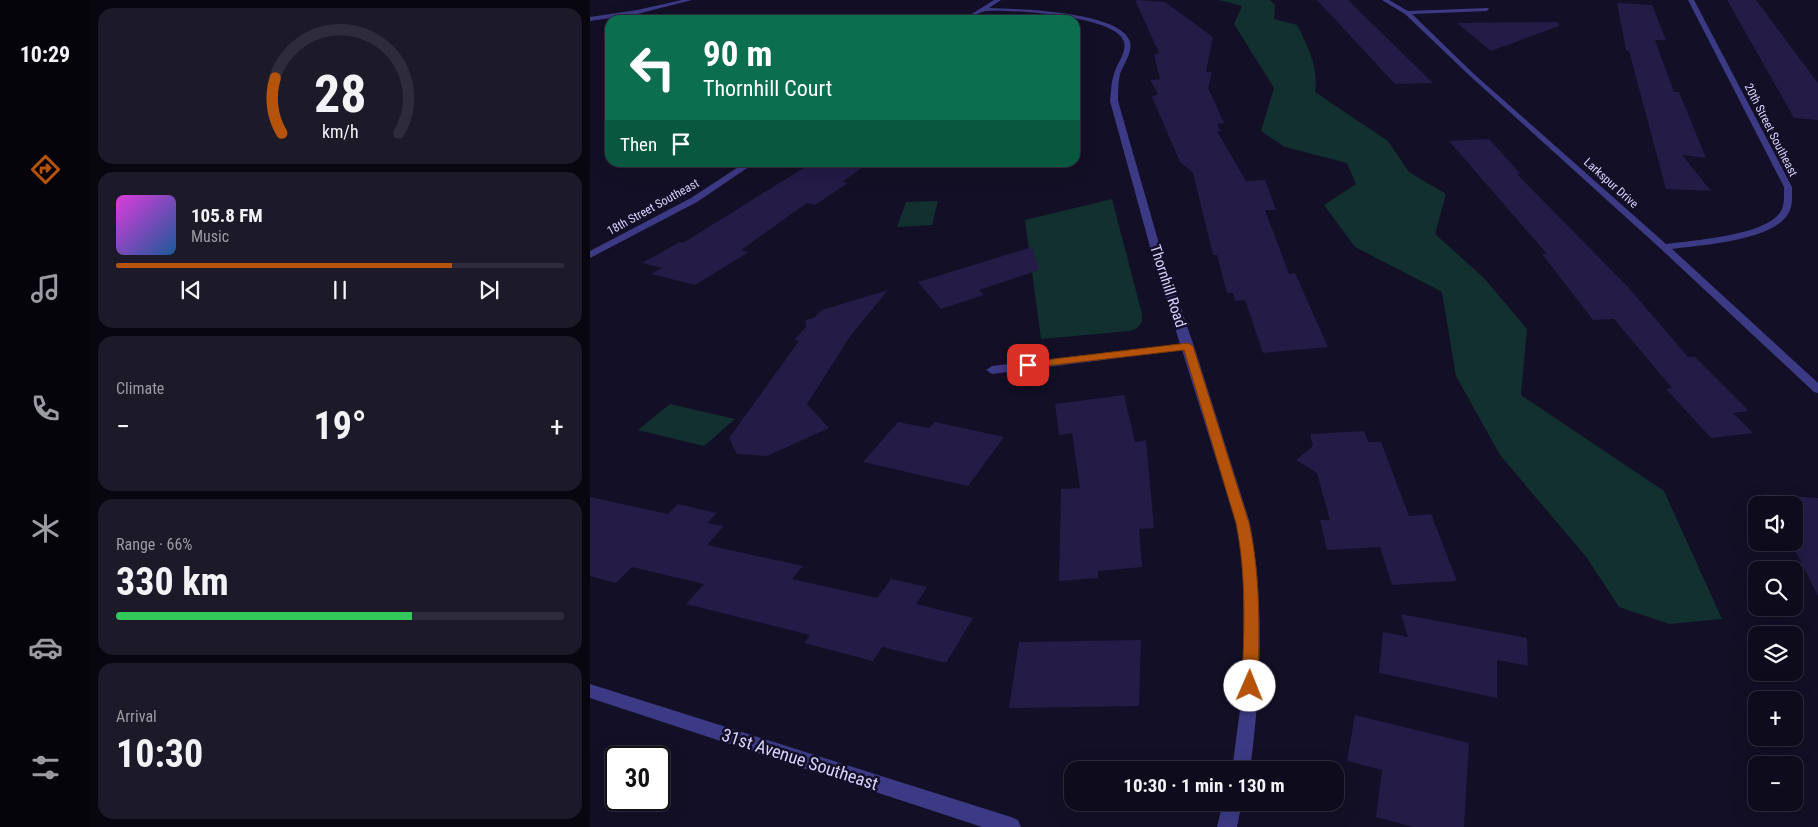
<!DOCTYPE html>
<meta charset="utf-8">
<style>
:root{--surface:#0e0b1c;--page:#1c1929;--text:#f1f3f6;--muted:#9b9ba3;--line:#2e2b3b;--accent:#b45309}
body{margin:0;font-family:"Roboto Condensed",sans-serif;background:var(--page);color:var(--text);height:100vh;display:flex;flex-direction:column;font-size:19px;white-space:nowrap}
*{box-sizing:border-box;margin:0}
p{font-size:16px;color:var(--muted)}
.icon{flex:none;width:28px;height:28px;fill:none;stroke:currentColor;stroke-width:2;stroke-linecap:round;stroke-linejoin:round}
.map{position:relative;flex:1;overflow:hidden}
.details{display:flex;flex-direction:column;gap:8px;padding:8px;background:#08060f;width:500px}
.details>*{flex:none}
.banner{position:absolute;left:15px;top:15px;width:475px;height:152px;border-radius:15px;box-shadow:0 5px 20px #0002,0 0 0 1px var(--line);background:#0b6e4f;color:#fff;overflow:hidden}
.tools{position:absolute;left:1158px;top:496px;display:grid;gap:10px}
.tools a{display:grid;place-items:center;width:55px;height:55px;border-radius:10px;background:var(--surface);box-shadow:0 5px 20px #0002,0 0 0 1px var(--line);font-size:25px}
.speed{position:absolute;left:15px;top:746px;display:flex;gap:10px;font-size:25px;font-weight:700;text-align:center}
.speed>*{display:grid;place-content:center;width:65px;height:65px;border-radius:50%;background:var(--surface);box-shadow:0 5px 20px #0002,0 0 0 1px var(--line);line-height:1}
.speed .limit{border:2px solid #111;border-radius:8px;background:#fff;color:#111}
.pin{position:absolute;display:grid;place-items:center;width:42px;height:42px;color:#fff;margin:-21px;border-radius:10px;box-shadow:0 2px 8px #0006}
.me{position:absolute;width:55px;margin:-28px;rotate:1deg;stroke-linejoin:round;filter:drop-shadow(0 0 4px #0008)}
.turn{display:flex;align-items:center;gap:18px;height:105px;padding:0 15px;font-size:22px}
.turn .icon{width:65px;height:65px;stroke-width:2.5}
.turn b{display:block;font-size:35px;line-height:42px}
.then{display:flex;align-items:center;height:48px;padding:0 15px;background:#0003;gap:10px;font-size:19px}
.big{font-size:38px;font-weight:700;line-height:1.1}
.details .card{flex:1;display:flex;flex-direction:column;justify-content:center;gap:8px;min-width:0;padding:0 18px;border-radius:15px;background:var(--page)}
.details .dial{align-items:center;gap:0}
.dial svg{height:130px;overflow:visible;fill:none;stroke:var(--line);stroke-width:7;stroke-linecap:round;text-anchor:middle}
.dial text{fill:var(--text);stroke:none}
.song{display:flex;align-items:center;gap:15px}
.cover{width:60px;height:60px;border-radius:8px;background:linear-gradient(135deg,hsl(300 70% 55%),hsl(210 70% 35%))}
.played{height:5px;border-radius:2px;background:linear-gradient(90deg,var(--accent) 75%,var(--line) 75%)}
.keys{display:flex;justify-content:space-around;direction:ltr}
.heat{display:flex;justify-content:space-between;align-items:center;font-size:28px;direction:ltr}
.charge{height:8px;border-radius:4px;background:linear-gradient(90deg,#34c759 66%,var(--line) 0)}
.trip{position:absolute;left:474px;top:761px;width:280px;height:50px;border-radius:15px;background:var(--surface);box-shadow:0 5px 20px #0002,0 0 0 1px var(--line);font-weight:700;line-height:50px;text-align:center}
main{display:flex;flex:1;min-height:0}
.dock{display:flex;flex-direction:column;width:90px;justify-content:space-around;align-items:center;background:#06040b;color:var(--muted)}
.dock .icon{width:35px;height:35px}
.dock .on{color:var(--accent)}
.dock b{font-size:22px;color:var(--text)}
.map>svg:first-child{display:block}
.green{fill:#12302f}
.building{fill:#241b47}
.lines{fill:none;stroke-linecap:round;stroke-linejoin:round}
.street{fill:#3d3a85;fill-rule:evenodd}
.route{fill:#b45309;stroke:#753606}
.labels{text-anchor:middle;dominant-baseline:central;stroke-width:5;stroke-linejoin:round;paint-order:stroke}
.far-street-label{font-size:12px;fill:#d9d4ff;stroke:#130f26}
.street-label{font-size:15px;fill:#d9d4ff;stroke:#130f26}
.near-street-label{font-size:18px;fill:#d9d4ff;stroke:#130f26}
</style>
<main>
<nav class="dock">
<b>10:29</b>
<svg class="icon on" aria-label="directions" viewBox="0 0 24 24"><path d="M12 3l9 9-9 9-9-9zM9 14v-3h6M13 9l2 2-2 2"/></svg>
<svg class="icon" aria-label="music" viewBox="0 0 24 24"><path d="M9 18V5l10-2v13"/><circle cx="6" cy="18" r="3"/><circle cx="16" cy="16" r="3"/></svg>
<svg class="icon" aria-label="phone" viewBox="0 0 24 24"><path d="M5 4h4l2 5-3 2q2 4 5 5l2-3 5 2v4C11 20 4 13 5 4z"/></svg>
<svg class="icon" aria-label="climate" viewBox="0 0 24 24"><path d="M12 3v18M4 7l16 10M4 17L20 7"/></svg>
<svg class="icon" aria-label="car" viewBox="0 0 24 24"><path d="M5 17H2v-5l4-1 3-4h7l3 4 3 1v5h-3M9 17h6M6 11h13"/><circle cx="7" cy="17" r="2"/><circle cx="17" cy="17" r="2"/></svg>
<svg class="icon" aria-label="filters" viewBox="0 0 24 24"><path d="M4 7h16M4 17h16"/><circle cx="9" cy="7" r="2"/><circle cx="15" cy="17" r="2"/></svg>
</nav>
<section class="details">
<div class="card dial"><svg viewBox="0 0 100 80">
<path d="M14 69A42 42 0 1 1 86 69"/>
<path d="M14 69A42 42 0 0 1 10 35" stroke="#b45309"/>
<text x="50" y="56" font-size="32" font-weight="700">28</text>
<text x="50" y="72" font-size="11">km/h</text>
</svg></div>
<div class="card">
<div class="song"><i class="cover"></i><div><b>105.8 FM</b><p>Music</p></div></div>
<div class="played"></div>
<div class="keys"><svg class="icon" aria-label="previous" viewBox="0 0 24 24"><path d="M18 5L8 12l10 7zM5 5v14"/></svg><svg class="icon" aria-label="pause" viewBox="0 0 24 24"><path d="M8 5v14M16 5v14"/></svg><svg class="icon" aria-label="next" viewBox="0 0 24 24"><path d="M6 5l10 7-10 7zM19 5v14"/></svg></div>
</div>
<div class="card"><p>Climate</p>
<div class="heat"><a>−</a><b class="big">19°</b><a>+</a></div>
</div>
<div class="card"><p>Range · 66%</p><b class="big">330 km</b><div class="charge"></div></div>
<div class="card"><p>Arrival</p><b class="big">10:30</b></div>
</section>
<div class="map">
<svg width="1228" height="827" viewBox="0 0 1228 827">
<rect width="100%" height="100%" fill="#130f26"/>
<g class="green">
<path d="M629,0H680L685,5L684,19L707,25C718,47 729,67 725,92L798,141L819,172L856,194L845,234L894,278L937,329L931,395L1074,491L1132,619L1079,624L1029,607L997,558L910,455L866,376L852,292L765,247L734,205L766,184L757,163L695,147L671,131L684,88L644,24L652,6Z"/>
<polygon points="522,199 552,314 552,322 547,328 540,331 451,339 435,220"/>
<polygon points="348,201 342,225 307,227 316,202"/>
<polygon points="80,404 145,419 114,446 48,430"/>
</g>
<g class="building">
<polygon points="545,0 575,2 623,37 616,72 622,72 618,88 634,123 627,124 631,131 627,131 656,181 675,180 686,210 675,210 699,274 705,273 738,347 673,353 655,300 645,301 643,293 637,293 627,255 623,255 603,173 590,162 562,97 568,94 560,80 570,79 564,55 569,53"/>
<polygon points="727,0 758,0 843,83 805,84"/>
<polygon points="1137,0 1166,0 1228,83 1228,120 1204,118"/>
<polygon points="1027,3 1062,5 1076,40 1065,40 1084,92 1089,92 1116,158 1092,155 1121,191 1076,189 1039,51 1036,50"/>
<polygon points="968,22 969,26 901,51 867,23"/>
<polygon points="899,139 930,173 927,174 1038,287 1098,357 1105,357 1159,411 1143,413 1163,433 1121,438 1076,389 1082,388 1024,319 1003,320 952,254 957,254 859,141"/>
<polygon points="223,162 280,162 252,182 258,183 225,205 217,203 151,250 159,252 105,285 61,274 72,268 52,263 90,242 93,243"/>
<polygon points="442,247 449,270 389,290 394,295 351,309 328,282"/>
<polygon points="298,290 261,335 217,404 239,428 177,456 147,454 139,438 209,341 204,340 216,327 215,320 224,318 232,310"/>
<polygon points="534,395 545,442 556,440 564,528 549,529 552,567 508,571 508,578 469,581 471,489 490,488 482,433 469,435 465,404"/>
<polygon points="308,422 339,428 345,422 414,437 378,486 273,462"/>
<polygon points="774,431 778,442 791,442 819,516 841,514 867,581 802,585 790,547 737,550 730,520 740,520 727,473 706,460 723,446 720,434"/>
<polygon points="1176,494 1228,498 1228,596 1201,542 1204,542 1204,505 1181,505"/>
<polygon points="0,497 78,514 88,504 127,513 117,523 134,526 117,545 213,566 202,579 287,598 301,579 337,587 326,604 383,618 356,663 292,647 283,661 214,643 220,635 96,604 114,584 42,567 26,583 0,576"/>
<polygon points="811,614 937,638 938,666 907,660 907,698 789,673 793,632 818,637"/>
<polygon points="551,640 549,706 419,708 429,642"/>
<polygon points="765,715 879,743 874,827 823,827 786,817 792,770 757,761"/>
</g>
<g class="lines">
<g class="street">
<polygon points="92,0 102,0 47,14 0,21 0,17 47,10"/>
<path d="M404,0H411L399,8C427,9 531,11 540,42C543,52 533,65 530,74C528,83 528,92 528,101L572,254L604,346L660,523C675,605 671,687 660,770H642L650,710L654,646L653,583L651,552L646,523L592,350L402,374L396,370L402,366L590,344L562,254L520,101C521,92 521,83 524,74C526,65 537,52 534,42C528,16 420,9 396,11C387,12 382,20 372,20Z"/>
<path d="M792,0H799L818,11L899,8L897,11L822,14L884,74L1076,244C1104,240 1171,236 1189,214C1195,207 1194,196 1194,187L1098,0H1104L1202,187C1202,196 1203,206 1198,214C1182,241 1111,245 1082,249L1228,383V393L1224,392L1071,249L880,76L815,14Z"/>
<polygon points="156,162 166,162 107,202 0,258 0,251 101,198"/>
<polygon points="0,684 421,817 428,820 431,827 392,827 0,698"/>
<polygon points="633,802 652,802 647,827 627,827"/>
</g>
</g>
<path class="route" d="M598,343L603,346L659,523C671,577 669,632 668,686L665,691L660,693L654,691L652,686C654,632 657,577 646,523L594,350L438,368L433,365L438,362Z"/>
<g class="labels">
<g class="far-street-label">
<text transform="translate(1181 130) rotate(63)">20th Street Southeast</text>
<text transform="translate(1021 183) rotate(42)">Larkspur Drive</text>
<text transform="translate(63 207) rotate(-29)">18th Street Southeast</text>
</g>
<g class="street-label">
<text transform="translate(578 286) rotate(72)">Thornhill Road</text>
</g>
<g class="near-street-label">
<text transform="translate(210 759) rotate(18)">31st Avenue Southeast</text>
</g>
</g>
</svg>
<div class="tools">
<a><svg class="icon" aria-label="sound" viewBox="0 0 24 24"><path d="M4 9h4l5-4v14l-5-4H4zM17 9q2 3 0 6"/></svg></a>
<a><svg class="icon" aria-label="search" viewBox="0 0 24 24"><circle cx="10" cy="10" r="6"/><path d="M15 15l6 6"/></svg></a>
<a><svg class="icon" aria-label="layers" viewBox="0 0 24 24"><path d="M12 4l9 5-9 5-9-5zM3 14l9 5 9-5"/></svg></a>
<a>+</a>
<a>−</a>
</div>
<div class="speed"><div class="limit">30</div></div>
<div class="pin" style="left:438px;top:365px;background:#d93025"><svg class="icon" aria-label="arrive" viewBox="0 0 24 24"><path d="M6 21V4h12l-3 4 3 4H6"/></svg></div>
<svg class="me" style="left:660px;top:686px" viewBox="-20 -20 40 40"><circle r="19" fill="#fff"/><path d="M0-13L10 11 0 6-10 11z" fill="#b45309"/></svg>
<div class="trip">10:30 · 1 min · 130 m</div>
<div class="banner">
<div class="turn"><svg class="icon" aria-label="left" viewBox="0 0 24 24"><path d="M17 20v-9H6M10 6l-5 5 5 5"/></svg><div><b>90 m</b>Thornhill Court</div></div>
<div class="then">Then<svg class="icon" aria-label="arrive" viewBox="0 0 24 24"><path d="M6 21V4h12l-3 4 3 4H6"/></svg></div>
</div>
</div>
</main>
